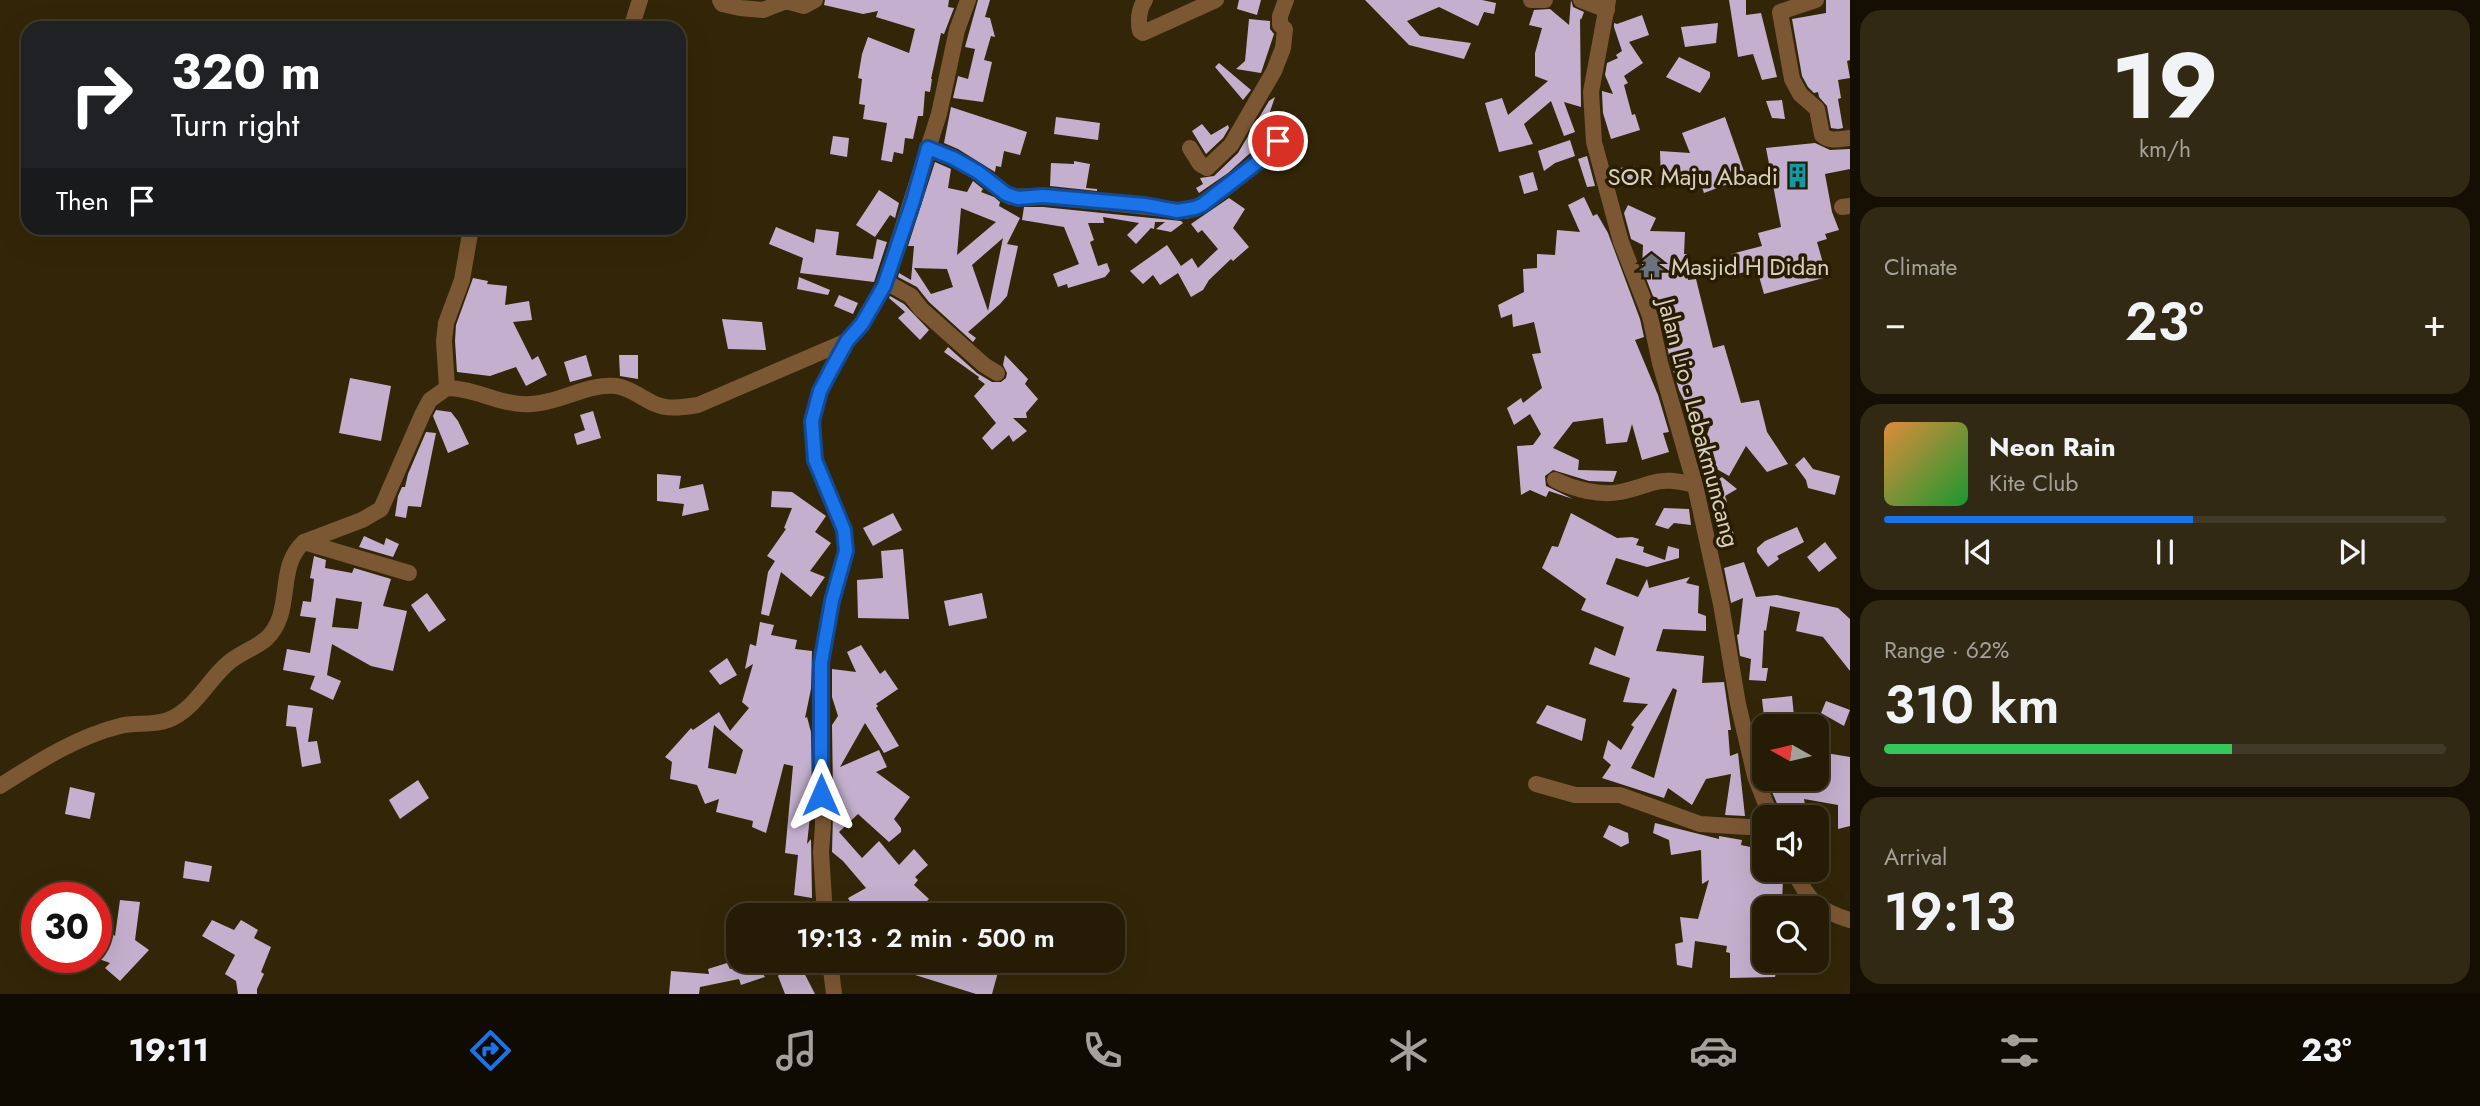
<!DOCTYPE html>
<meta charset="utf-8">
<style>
:root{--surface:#261c06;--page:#322914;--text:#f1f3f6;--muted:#a4a19b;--line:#423a28;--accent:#1a73e8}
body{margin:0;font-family:Jost,sans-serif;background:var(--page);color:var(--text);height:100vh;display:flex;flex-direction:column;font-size:26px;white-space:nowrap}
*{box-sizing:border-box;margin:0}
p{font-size:23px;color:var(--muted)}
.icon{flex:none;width:38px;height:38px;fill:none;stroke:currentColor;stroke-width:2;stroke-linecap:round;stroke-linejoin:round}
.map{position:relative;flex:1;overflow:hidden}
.drawer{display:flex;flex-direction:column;gap:10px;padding:10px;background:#150f03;width:630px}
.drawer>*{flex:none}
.top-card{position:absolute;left:21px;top:21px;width:665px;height:214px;border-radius:21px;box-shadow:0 7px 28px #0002,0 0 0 2px var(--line);background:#202124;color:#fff;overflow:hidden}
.needle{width:46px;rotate:278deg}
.buttons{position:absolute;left:1752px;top:714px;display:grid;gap:14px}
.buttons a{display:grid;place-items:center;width:77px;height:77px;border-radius:14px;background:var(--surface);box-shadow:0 7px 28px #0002,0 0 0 2px var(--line);font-size:35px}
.speed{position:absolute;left:21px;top:882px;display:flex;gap:14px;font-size:35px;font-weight:700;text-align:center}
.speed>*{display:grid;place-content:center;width:91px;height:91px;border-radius:50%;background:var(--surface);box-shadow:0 7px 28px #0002,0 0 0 2px var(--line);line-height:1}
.speed .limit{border:10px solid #d22;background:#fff;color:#111}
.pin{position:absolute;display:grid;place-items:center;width:60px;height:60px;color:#fff;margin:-30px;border:4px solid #fff;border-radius:50%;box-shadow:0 2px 7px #0007}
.me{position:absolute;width:77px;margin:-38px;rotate:0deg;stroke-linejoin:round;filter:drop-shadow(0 0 5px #0008)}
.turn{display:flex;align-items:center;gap:24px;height:147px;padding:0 35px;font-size:32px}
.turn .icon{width:91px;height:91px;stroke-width:2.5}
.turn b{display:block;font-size:49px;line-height:60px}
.then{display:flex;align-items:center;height:66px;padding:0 35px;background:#0003;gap:14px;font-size:26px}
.big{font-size:52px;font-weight:600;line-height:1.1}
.drawer .widget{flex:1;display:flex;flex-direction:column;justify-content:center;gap:10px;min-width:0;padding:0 24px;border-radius:21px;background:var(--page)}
.drawer .dial{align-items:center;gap:0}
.dial b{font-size:91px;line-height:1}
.song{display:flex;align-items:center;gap:21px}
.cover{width:84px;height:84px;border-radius:10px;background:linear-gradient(135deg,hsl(30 70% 55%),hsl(130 70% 35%))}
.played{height:7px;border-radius:4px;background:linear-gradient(90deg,var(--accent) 55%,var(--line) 55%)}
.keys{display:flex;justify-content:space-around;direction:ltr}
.heat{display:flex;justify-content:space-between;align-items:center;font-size:38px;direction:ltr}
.charge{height:10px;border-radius:5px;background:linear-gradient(90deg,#34c759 62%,var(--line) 0)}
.trip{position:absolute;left:726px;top:903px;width:399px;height:70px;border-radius:21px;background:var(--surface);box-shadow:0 7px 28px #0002,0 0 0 2px var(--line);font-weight:600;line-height:70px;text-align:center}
.dock{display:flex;height:112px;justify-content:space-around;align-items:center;background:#0f0b02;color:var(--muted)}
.dock .icon{width:49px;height:49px}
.dock .selected{color:var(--accent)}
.dock b{font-size:32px;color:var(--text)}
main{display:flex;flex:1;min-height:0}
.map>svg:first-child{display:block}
.building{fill:#c4b0ce;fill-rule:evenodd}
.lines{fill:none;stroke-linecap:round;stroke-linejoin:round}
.minor{stroke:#7c5734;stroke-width:16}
.route-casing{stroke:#114b97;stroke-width:18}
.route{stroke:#1a73e8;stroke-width:12}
.labels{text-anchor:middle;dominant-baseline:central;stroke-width:7;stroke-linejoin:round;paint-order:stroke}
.poi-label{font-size:24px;fill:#d8d0c0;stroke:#291c00;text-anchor:end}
.street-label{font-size:24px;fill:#d8d0c0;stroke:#291c00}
</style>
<main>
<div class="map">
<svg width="1850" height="994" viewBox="0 0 1850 994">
<rect width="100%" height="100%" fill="#332608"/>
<g class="building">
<polygon points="825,0 949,0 948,7 954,8 944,34 941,33 931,79 932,79 930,92 925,91 923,116 918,116 913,139 905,138 903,154 894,152 892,162 881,160 887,123 863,119 865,105 859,104 862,79 858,78 862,54 868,37 909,53 915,29 876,17 878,11 863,14 824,5"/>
<polygon points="978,0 990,0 985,17 990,18 995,37 991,36 984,60 992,62 983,102 953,98 958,76 968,79 975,49 965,47"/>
<polygon points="1239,0 1261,0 1257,15 1237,9"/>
<polygon points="1365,0 1482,0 1496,3 1494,14 1484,12 1478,26 1439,7 1407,21 1420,36 1471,43 1464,59 1409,45"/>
<polygon points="1571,0 1573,7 1584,12 1581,20 1580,18 1581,107 1564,102 1575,132 1564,136 1551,101 1524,124 1533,144 1499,152 1485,103 1502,98 1508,115 1548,81 1535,76 1535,53 1542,28 1529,25 1534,10 1550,9 1569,25"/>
<polygon points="1729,0 1746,0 1746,15 1761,13 1777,77 1762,80 1753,54 1738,57"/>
<polygon points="1826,0 1850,0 1850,60 1847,61 1850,78 1838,80 1841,98 1838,99 1843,128 1838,129 1831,128 1827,106 1819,97 1818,92 1814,93 1808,87 1802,76 1792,19 1826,13"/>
<polygon points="1642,15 1649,35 1629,42 1643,63 1624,76 1628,83 1624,85 1632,115 1635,114 1640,130 1611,139 1603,113 1602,93 1602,91 1613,94 1605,75 1607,63 1618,58 1616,55 1622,51 1614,27 1614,23 1617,24"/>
<polygon points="1249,19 1270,21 1270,29 1274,34 1261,73 1236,69 1245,61"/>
<polygon points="1718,23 1716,43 1685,47 1681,27"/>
<polygon points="1679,57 1710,72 1710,77 1700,93 1666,77"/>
<polygon points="1219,63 1251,90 1243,100 1215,67"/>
<polygon points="1275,97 1258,146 1228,173 1199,193 1196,188 1203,184 1200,178 1214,176 1238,153 1269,101"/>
<polygon points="1782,100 1785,119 1772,118 1766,101"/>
<polygon points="951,107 1027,132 1020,155 1004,151 1001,167 996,166 995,172 958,149 944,143"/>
<polygon points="1056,117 1100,123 1098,140 1054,134"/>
<polygon points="1725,117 1746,177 1704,193 1699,179 1661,181 1660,151 1690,153 1682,133"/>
<polygon points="1202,124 1211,135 1228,125 1229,128 1223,138 1206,154 1192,131"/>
<polygon points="833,136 849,138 847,157 830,154"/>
<polygon points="1570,140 1575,156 1555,163 1544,171 1538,151"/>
<polygon points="1815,143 1830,150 1850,149 1850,169 1825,174 1832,212 1839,230 1825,234 1827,239 1817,242 1827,277 1764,294 1757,269 1737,274 1731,254 1762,246 1758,233 1781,227 1766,148"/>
<polygon points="1587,156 1595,186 1587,187 1578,159"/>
<polygon points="1074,161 1090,164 1086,188 1097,189 1097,191 1050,186 1051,163 1074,164"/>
<path d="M935,162L951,169L948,188L967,192L973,181L983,189L981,192L994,197L1000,202L999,206L1020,218L1007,244L1018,246L1007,296L1000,304L968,332L976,338L973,342L929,302L917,287L898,277L899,273L911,280L914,246H908ZM961,208L996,222L957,255ZM1003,238L996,272L988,311L972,265ZM914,268L947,269L953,287L931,294Z"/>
<polygon points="1635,166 1636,182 1616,184 1612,169"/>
<polygon points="1533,172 1538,190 1524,194 1519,176"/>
<polygon points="879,190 899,203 895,218 890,215 875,237 856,225"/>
<polygon points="1584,197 1593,216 1597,214 1608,233 1640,319 1644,337 1635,340 1658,395 1669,432 1663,433 1669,452 1642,460 1632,424 1627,442 1606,444 1603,418 1573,422 1553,448 1579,460 1578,470 1617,471 1613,482 1589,481 1553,470 1545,476 1546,486 1573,499 1549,491 1546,497 1530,490 1521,495 1517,446 1533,445 1541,434 1530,414 1514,425 1507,408 1521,398 1523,403 1542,388 1532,354 1541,353 1534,322 1513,327 1512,314 1501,318 1498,305 1524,292 1523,269 1537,268 1537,254 1555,255 1557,230 1580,232 1568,205"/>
<polygon points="1229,198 1245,209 1233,228 1249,247 1233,261 1231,259 1209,280 1203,290 1191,297 1178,273 1160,285 1153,275 1143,284 1130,271 1167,245 1181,266 1192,258 1198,268 1218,249 1202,230 1198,233 1191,224"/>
<polygon points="1628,205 1656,218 1650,231 1685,232 1684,254 1687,254 1688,280 1696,279 1713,348 1724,345 1741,403 1759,400 1767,432 1788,464 1767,472 1746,446 1729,476 1699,459 1710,426 1692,430 1687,406 1679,390 1670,360 1660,314 1642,268 1643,245 1631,239 1624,213"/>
<polygon points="1024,207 1043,207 1181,221 1183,223 1171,232 1156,229 1165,222 1155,222 1154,229 1151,228 1136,244 1127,235 1139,223 1103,217 1104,223 1088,223 1094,240 1090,242 1098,266 1107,263 1110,271 1105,277 1068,288 1067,284 1058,287 1053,274 1079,264 1064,227 1022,220"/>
<polygon points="776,227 814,243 816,229 839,232 836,255 873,259 877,239 887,242 874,282 800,273 803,258 769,244"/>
<polygon points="799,277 830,290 828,295 797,289"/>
<polygon points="473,278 488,281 487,284 507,286 505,305 529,301 532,320 513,322 532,360 538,356 547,375 526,386 516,367 490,376 457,372 455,341 456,325"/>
<polygon points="839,295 858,303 853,314 834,306"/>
<polygon points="890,296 904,304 929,330 920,340 898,318 905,312 889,298"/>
<polygon points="722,319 762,322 766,350 728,349"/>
<polygon points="948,347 977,373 992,382 1001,382 1006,378 1007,373 1003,365 1005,355 1028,379 1025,384 1038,399 1026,413 1027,418 1013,418 1027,431 1013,442 1009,435 992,450 982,438 996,423 974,396 985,384 978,379 979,377 944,352"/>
<polygon points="586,355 592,376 570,382 564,362"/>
<polygon points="619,355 638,355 638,379 620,376"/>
<polygon points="350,378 391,386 381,441 339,433"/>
<polygon points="436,410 451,412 458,421 469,444 448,453 433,416"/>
<polygon points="593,411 601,438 577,445 574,434 585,430 580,415"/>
<polygon points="426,432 436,433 421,507 408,506 406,518 395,516 398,496 402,487 405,487 408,474"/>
<polygon points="1804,457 1813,469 1840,476 1835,495 1808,488 1806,480 1795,465"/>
<polygon points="657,474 681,476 679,489 703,484 709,510 682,516 684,504 657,501"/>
<polygon points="1722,477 1737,489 1725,496 1727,502 1717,507 1709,499 1706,488"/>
<polygon points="772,491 792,492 826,516 815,532 831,543 810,571 825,577 811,597 781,572 769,616 761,614 768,572 775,561 767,556 786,529 784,528 792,508 771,507"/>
<polygon points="1664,508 1689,509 1691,525 1674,523 1668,529 1655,525"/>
<polygon points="1712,510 1726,511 1736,541 1720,546"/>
<polygon points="893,513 902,530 873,546 863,528"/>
<path d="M1571,513L1617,538L1632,537L1639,539L1636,545L1644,547L1643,552L1665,560L1668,546L1679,549V558L1647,567L1616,558L1606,584L1638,597L1647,579L1649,588L1690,577L1686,583L1699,586L1698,613L1706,616V631L1663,629L1656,651L1704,656L1702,683L1724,682L1731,730H1728L1730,756L1738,753L1745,816L1725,815L1731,774L1706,779L1692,805L1668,788L1664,798L1602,778L1611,765L1603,758L1608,740L1621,750L1634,727L1631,725L1648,704L1623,702L1630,678L1589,664L1595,647L1615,656L1624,627L1581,610L1586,599L1542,568L1552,546L1558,547ZM1673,688L1677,690L1654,778L1631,768Z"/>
<polygon points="1797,527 1804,542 1777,556 1779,559 1768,567 1757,552 1757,548 1765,541"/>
<polygon points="364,536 384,545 386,538 399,544 393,557 359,547"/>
<polygon points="1825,542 1837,558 1819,572 1807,557"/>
<polygon points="903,549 909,619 858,618 857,580 883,578 881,551"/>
<path d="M314,556L326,560L325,568L352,573L354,568L391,579L383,606L407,611L393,671L371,666L332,644L327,675L341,681L333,700L310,689L315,676L283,670L287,649L310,653L316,618L300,616L303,601L311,602L314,579L310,578ZM336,598L362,602L358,629L332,627Z"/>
<polygon points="1744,562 1756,597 1777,595 1838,608 1850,619 1850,671 1823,637 1796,631 1800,612 1770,606 1766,631 1764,630 1762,668 1768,668 1766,681 1749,680 1751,659 1740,656 1737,635 1739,634 1743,598 1731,603 1724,568"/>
<polygon points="427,593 446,620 429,632 411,605"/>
<polygon points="982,593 987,618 949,626 944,601"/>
<path d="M760,622L774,625L771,635L797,640L795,649L812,651L811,689L805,718L807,717L811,732L812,798L807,844L811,839L812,898L794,895L798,855L785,853L793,766L784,764L766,833L752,827L753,821L716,812L719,799L705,804L697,785L670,779L672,762L665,757L691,728L693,730L719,712L730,731L749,708L742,702L753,664L745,669L750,644L756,646ZM714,725L743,750L736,774L708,768Z"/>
<polygon points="861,645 880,674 885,670 898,689 876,704 878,706 876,708 899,746 884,753 865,723 840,767 879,750 887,767 876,772 910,797 894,819 901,828 901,832 889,842 858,814 839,832 862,858 879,841 899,865 914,849 928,865 915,877 918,880 914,885 929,899 914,915 857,915 848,898 866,888 843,861 832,852 833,815 844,804 833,795 832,725 838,716 832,697 832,669 856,672 847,652"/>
<polygon points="727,658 737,675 720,685 709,671"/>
<polygon points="1792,696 1795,726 1765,726 1762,699"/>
<polygon points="1826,701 1850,710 1844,726 1821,713"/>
<polygon points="288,705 313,708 308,742 317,741 321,763 302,767 296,727 286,726"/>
<polygon points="1547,705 1586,719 1582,741 1536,723"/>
<polygon points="1826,753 1850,757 1850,826 1838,829 1838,805 1804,799 1807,817 1783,817 1772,792 1775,792 1775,782 1806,782 1807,779 1816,779 1816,765 1823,768"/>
<polygon points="418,780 429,798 400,819 389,800"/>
<polygon points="70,787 95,793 90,819 65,814"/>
<polygon points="1655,823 1719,839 1719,836 1742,840 1741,845 1764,850 1764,878 1783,879 1782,903 1764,901 1762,931 1764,930 1764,963 1778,964 1775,977 1730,978 1730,953 1726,952 1727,946 1695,941 1692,968 1677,965 1675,944 1683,942 1680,917 1698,919 1709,880 1702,884 1701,850 1671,855 1669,840 1653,833"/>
<polygon points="1609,825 1628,833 1629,843 1621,847 1603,837"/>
<polygon points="185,861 212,866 209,882 183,878"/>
<polygon points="120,900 140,902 135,940 149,950 120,981 105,968 110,963 96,958 96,932 106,934 107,930 115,936"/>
<polygon points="212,920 234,930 241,920 258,930 254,938 271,947 261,972 264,974 257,989 257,994 238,994 236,981 225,974 235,955 202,936"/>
<polygon points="755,961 765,977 741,985 739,979 700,987 699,994 669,994 671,971 709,974 708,969 727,963 730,969"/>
<polygon points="790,961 798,961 815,994 785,994 778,976"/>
<polygon points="900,961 1001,961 992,994 976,994 912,974"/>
</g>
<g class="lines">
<g class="minor">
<polyline points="720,0 722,4 740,8 763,10 786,1 804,6 815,0"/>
<path d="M1145,0C1139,9 1138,21 1140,31L1143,33L1216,0"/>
<polyline points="1531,0 1545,0"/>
<polyline points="1581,0 1607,10"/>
<polyline points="1608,0 1591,92 1594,142 1621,242 1650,316 1660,363 1695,485 1721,604 1738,704 1755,776 1771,817"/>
<path d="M1816,0L1780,12L1792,79L1800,94L1817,109L1822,135C1830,142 1840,139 1850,138"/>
<polyline points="631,28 640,0"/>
<path d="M927,148L953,158L978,172L1011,197L1043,196L1186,211C1211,204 1260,161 1277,141"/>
<polyline points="1190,148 1200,164 1207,168 1231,145 1274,71 1283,48 1285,29 1280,25 1280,16 1286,0"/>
<polyline points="1842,207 1850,206"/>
<polyline points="886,282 911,296 921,309 984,365 997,373"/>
<polyline points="447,388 444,341 446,323 462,280 471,228"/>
<path d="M1555,480C1574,489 1599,496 1620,492C1631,490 1641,486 1652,483C1666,478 1681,482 1695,485"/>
<polyline points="304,542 409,573"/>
<polyline points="1536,784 1575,795 1620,795 1700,824 1764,828"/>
<path d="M0,786C36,763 78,736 120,726C135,722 152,726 168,720C193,711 207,682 226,665C237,654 254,649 266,639C295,613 275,567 304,542L362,520L381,509L423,413L430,400L447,388C476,388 501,406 531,404C560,403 587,383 616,386C631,388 641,398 655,404C668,410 684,407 698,405L847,341"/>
<path d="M1794,870C1807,900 1819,911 1850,920"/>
<polyline points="825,915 821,852 823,826 821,663 832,601 846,551 844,530 815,460 812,421 820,391 831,370 847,341 861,325 884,286 939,114 957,30 968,0"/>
<polyline points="830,961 834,994"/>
</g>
</g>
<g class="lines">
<defs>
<polyline id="route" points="821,795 821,663 832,601 846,551 844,530 815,460 812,421 820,391 831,370 847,341 862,324 884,286 913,201 928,148 953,158 978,172 1006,194 1018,198 1043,196 1145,205 1177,211 1195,208 1202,205 1263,158 1278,141"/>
</defs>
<use href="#route" class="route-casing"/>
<use href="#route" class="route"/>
</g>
<defs>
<symbol id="building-bare" viewBox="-9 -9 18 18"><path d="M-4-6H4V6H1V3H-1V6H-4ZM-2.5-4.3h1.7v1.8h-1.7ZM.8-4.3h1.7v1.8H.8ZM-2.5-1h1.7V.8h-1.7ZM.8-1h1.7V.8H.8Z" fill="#0f9aa8" stroke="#291c00" stroke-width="2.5" paint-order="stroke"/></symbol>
<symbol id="temple-bare" viewBox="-9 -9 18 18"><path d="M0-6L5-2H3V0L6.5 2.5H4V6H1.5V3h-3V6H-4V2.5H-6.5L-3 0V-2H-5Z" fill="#6b7280" stroke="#291c00" stroke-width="2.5" paint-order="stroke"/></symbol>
</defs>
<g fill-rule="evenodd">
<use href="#building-bare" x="1780" y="158" width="35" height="35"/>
<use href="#temple-bare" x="1634" y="248" width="35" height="35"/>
</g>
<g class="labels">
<g class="poi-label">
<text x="1778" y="176">SOR Maju Abadi</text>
<text x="1671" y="266" text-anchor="start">Masjid H Didan</text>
</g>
<g class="street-label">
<text transform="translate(1699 423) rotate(75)">Jalan Lio - Lebakmuncang</text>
</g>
</g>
</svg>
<div class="buttons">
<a><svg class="needle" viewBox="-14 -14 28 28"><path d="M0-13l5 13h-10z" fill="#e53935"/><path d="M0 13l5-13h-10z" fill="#a4a19b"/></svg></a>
<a><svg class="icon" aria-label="sound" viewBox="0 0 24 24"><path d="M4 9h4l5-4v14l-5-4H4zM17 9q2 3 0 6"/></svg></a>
<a><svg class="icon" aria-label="search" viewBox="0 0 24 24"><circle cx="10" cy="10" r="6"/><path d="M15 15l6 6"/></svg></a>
</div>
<div class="speed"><div class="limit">30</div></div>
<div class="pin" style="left:1278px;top:141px;background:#d93025"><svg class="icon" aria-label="arrive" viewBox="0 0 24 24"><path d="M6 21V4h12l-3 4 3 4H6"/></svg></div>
<svg class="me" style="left:821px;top:795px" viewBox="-20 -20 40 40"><path d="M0-17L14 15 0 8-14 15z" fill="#1a73e8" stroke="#fff" stroke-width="4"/></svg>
<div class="trip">19:13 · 2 min · 500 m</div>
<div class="top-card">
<div class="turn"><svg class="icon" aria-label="right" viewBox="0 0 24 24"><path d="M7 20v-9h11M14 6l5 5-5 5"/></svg><div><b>320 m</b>Turn right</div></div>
<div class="then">Then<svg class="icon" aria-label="arrive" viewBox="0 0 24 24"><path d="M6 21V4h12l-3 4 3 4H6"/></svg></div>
</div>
</div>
<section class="drawer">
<div class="widget dial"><b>19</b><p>km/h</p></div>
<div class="widget"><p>Climate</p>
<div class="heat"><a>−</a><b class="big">23°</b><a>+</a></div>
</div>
<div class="widget">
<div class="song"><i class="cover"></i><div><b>Neon Rain</b><p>Kite Club</p></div></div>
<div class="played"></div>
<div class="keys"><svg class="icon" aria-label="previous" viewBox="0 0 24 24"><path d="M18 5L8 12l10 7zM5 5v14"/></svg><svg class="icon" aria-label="pause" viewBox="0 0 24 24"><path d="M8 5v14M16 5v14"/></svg><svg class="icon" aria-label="next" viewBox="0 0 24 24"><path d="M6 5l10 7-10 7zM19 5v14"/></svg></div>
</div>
<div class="widget"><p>Range · 62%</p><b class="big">310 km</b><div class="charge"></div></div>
<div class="widget"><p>Arrival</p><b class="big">19:13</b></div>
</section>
</main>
<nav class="dock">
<b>19:11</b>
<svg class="icon selected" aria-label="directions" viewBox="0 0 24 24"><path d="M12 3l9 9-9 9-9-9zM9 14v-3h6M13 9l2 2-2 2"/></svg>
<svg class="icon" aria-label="music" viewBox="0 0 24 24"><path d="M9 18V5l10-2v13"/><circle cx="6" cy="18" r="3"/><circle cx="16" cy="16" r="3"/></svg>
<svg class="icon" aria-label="phone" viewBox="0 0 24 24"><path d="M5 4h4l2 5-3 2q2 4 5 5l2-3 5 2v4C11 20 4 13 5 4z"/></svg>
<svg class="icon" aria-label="climate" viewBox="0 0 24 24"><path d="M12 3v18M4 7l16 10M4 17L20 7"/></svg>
<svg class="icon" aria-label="car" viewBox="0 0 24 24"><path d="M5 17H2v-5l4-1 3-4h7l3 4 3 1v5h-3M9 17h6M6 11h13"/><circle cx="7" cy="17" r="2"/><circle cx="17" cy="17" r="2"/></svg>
<svg class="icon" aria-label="filters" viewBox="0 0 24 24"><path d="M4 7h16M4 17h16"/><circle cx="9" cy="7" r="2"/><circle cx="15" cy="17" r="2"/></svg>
<b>23°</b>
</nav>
